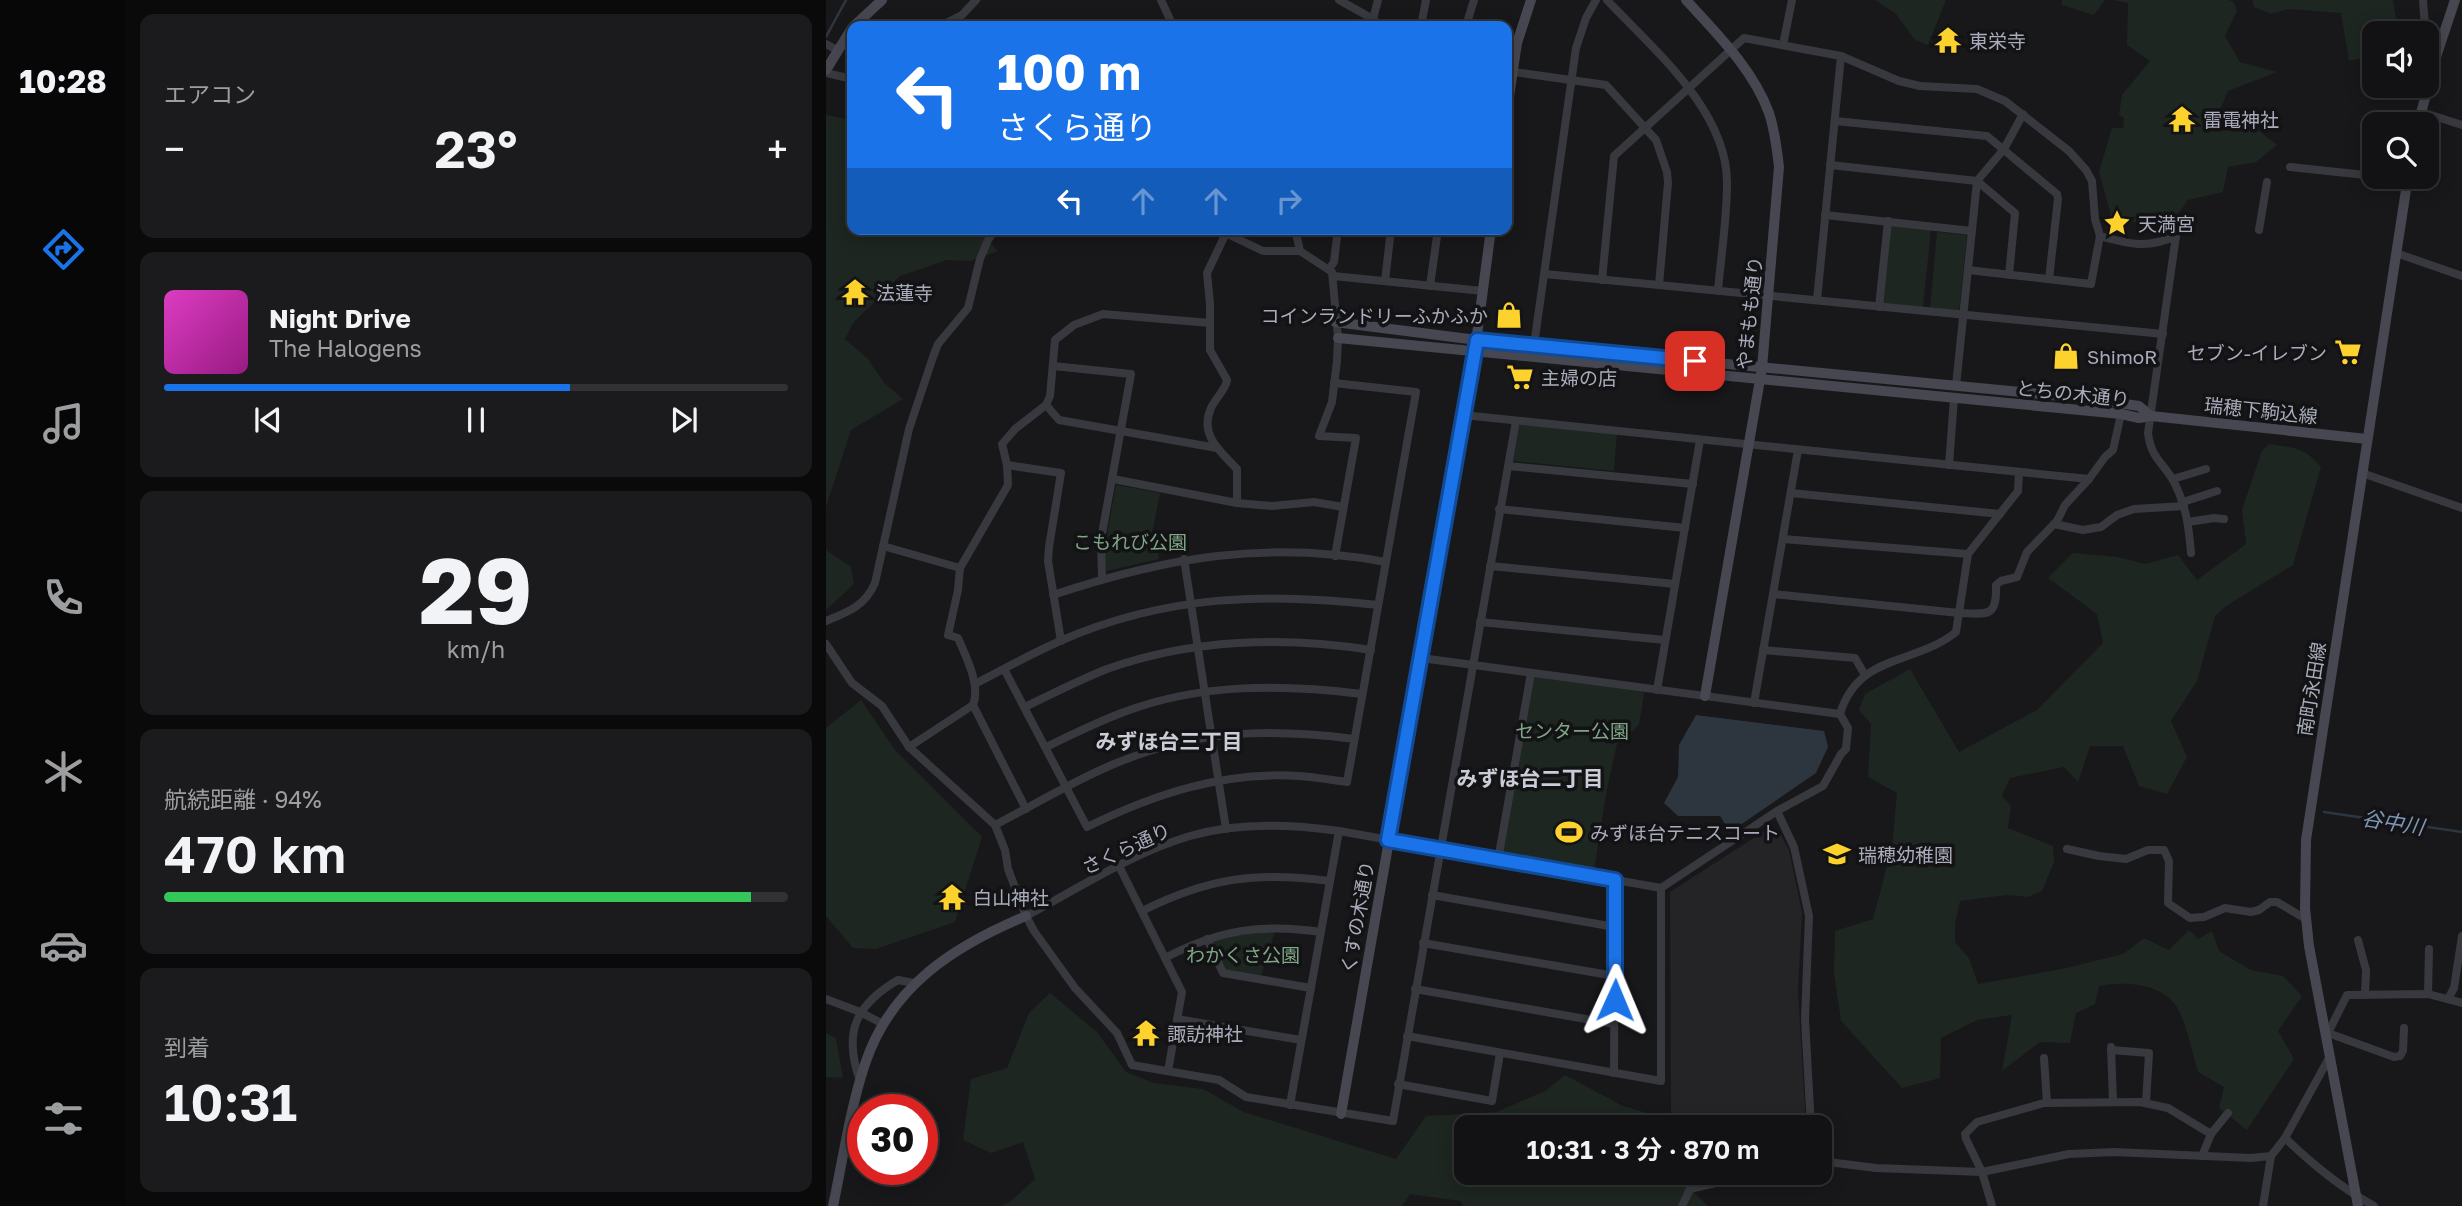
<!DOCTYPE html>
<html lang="ja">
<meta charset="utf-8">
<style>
:root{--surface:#121214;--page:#1b1b1d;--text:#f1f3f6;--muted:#9c9ea0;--line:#313234;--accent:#1a73e8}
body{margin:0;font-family:"Golos Text","Noto Sans JP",sans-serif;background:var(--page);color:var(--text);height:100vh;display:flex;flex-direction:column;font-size:26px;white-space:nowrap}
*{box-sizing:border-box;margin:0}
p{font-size:23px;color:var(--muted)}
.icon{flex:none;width:38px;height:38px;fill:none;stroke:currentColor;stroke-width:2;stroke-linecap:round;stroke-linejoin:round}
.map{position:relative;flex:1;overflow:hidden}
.side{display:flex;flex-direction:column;gap:14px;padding:14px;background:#0a0a0b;width:700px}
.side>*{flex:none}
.top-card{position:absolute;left:21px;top:21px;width:665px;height:214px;border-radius:14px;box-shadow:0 4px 18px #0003,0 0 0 2px var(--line);background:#1a73e8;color:#fff;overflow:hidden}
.tools{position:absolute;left:1536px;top:21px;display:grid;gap:14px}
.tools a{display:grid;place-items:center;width:77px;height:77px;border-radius:14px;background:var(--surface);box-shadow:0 4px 18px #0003,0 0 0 2px var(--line);font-size:35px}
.speed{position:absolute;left:21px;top:1094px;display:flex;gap:14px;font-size:35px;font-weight:700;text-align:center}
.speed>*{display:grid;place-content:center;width:91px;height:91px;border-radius:50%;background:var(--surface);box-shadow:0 4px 18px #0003,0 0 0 2px var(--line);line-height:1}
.speed .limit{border:10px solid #d22;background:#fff;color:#111}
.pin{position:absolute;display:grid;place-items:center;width:60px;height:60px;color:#fff;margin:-30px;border-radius:14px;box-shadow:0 4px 10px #0006}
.me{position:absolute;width:77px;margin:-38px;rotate:1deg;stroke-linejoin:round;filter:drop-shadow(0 0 5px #0008)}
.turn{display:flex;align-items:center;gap:24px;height:147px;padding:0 35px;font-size:32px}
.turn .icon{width:91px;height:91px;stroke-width:2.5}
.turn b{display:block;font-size:49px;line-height:60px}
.lanes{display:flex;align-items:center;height:66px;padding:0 35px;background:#0003;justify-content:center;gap:35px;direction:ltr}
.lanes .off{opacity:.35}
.big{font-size:52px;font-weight:600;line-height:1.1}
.side .card{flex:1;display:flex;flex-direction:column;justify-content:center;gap:10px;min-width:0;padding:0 24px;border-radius:14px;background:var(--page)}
.side .dial{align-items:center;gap:0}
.dial b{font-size:91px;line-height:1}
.song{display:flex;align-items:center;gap:21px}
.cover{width:84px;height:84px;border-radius:10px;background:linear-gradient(135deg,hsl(310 70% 55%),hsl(310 70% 35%))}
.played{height:7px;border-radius:4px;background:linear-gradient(90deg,var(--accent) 65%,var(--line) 65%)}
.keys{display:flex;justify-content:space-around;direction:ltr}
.heat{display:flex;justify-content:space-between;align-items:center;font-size:38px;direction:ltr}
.charge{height:10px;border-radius:5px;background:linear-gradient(90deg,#34c759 94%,var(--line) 0)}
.trip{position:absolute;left:628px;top:1115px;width:378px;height:70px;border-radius:14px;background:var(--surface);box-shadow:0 4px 18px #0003,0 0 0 2px var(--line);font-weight:600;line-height:70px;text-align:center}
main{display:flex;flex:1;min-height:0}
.dock{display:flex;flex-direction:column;width:126px;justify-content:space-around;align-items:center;background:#070708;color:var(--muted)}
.dock .icon{width:49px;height:49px}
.dock .active{color:var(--accent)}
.dock b{font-size:32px;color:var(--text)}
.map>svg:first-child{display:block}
.built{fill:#242427}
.green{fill:#1d2620}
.water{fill:#2d353f}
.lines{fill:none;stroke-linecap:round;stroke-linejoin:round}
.stream{stroke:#2d353f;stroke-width:2.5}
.street{stroke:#38393f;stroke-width:8}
.secondary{stroke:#464750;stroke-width:10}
.route-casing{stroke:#114b97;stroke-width:18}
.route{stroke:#1a73e8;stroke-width:12}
.labels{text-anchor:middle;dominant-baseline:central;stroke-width:7;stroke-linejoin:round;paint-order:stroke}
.poi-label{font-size:19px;fill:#a9acbb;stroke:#131315;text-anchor:start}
.street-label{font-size:19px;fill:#a9acbb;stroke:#131315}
.park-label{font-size:19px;fill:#7fa786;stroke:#131315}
.neighbourhood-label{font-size:21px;font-weight:bold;fill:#caccd6;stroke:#131315}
.water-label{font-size:21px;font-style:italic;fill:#7e96b8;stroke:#131315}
</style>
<main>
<nav class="dock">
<b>10:28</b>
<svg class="icon active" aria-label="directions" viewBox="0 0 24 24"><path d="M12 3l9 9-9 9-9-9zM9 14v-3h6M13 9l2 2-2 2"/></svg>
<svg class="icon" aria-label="music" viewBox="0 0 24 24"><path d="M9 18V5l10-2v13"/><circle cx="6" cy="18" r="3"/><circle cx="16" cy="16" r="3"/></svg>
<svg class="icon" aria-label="phone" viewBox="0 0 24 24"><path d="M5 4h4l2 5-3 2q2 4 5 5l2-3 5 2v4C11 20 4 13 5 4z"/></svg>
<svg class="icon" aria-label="climate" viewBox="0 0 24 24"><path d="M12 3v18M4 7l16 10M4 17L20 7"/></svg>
<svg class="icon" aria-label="car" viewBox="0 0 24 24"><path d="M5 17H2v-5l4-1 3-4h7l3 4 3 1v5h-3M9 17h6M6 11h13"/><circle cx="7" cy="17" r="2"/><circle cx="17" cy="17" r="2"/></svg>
<svg class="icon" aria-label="filters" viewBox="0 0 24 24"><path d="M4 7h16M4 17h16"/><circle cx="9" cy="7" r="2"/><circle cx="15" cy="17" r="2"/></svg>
</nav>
<section class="side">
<div class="card"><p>エアコン</p>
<div class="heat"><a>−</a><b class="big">23°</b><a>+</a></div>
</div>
<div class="card">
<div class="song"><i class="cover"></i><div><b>Night Drive</b><p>The Halogens</p></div></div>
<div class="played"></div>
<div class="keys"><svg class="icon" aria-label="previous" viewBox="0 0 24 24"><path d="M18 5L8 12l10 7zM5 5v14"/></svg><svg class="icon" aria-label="pause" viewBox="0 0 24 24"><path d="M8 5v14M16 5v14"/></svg><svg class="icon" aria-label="next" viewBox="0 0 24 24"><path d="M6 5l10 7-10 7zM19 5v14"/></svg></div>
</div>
<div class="card dial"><b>29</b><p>km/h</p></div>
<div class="card"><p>航続距離 · 94%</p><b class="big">470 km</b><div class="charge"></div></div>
<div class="card"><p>到着</p><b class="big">10:31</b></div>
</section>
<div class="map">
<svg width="1636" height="1206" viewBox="0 0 1636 1206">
<rect width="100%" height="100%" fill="#18181a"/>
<g class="built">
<polygon points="943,828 952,830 963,850 976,912 972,990 980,1127 848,1127 845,1116 844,892"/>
<polygon points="859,1173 918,1173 866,1184 861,1181"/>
</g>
<g class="green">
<polygon points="1049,0 1120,0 1102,45 1089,40 1070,14"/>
<polygon points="1236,0 1279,0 1268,15 1236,5"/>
<polygon points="1287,0 1403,0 1408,2 1411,11 1399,36 1414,62 1451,72 1402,91 1391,117 1396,124 1408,128 1427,126 1451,145 1430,162 1402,167 1397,192 1362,200 1343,226 1286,219 1273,172 1286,128 1297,128 1298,118 1293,115 1296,95 1324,61 1301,45 1302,3"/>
<polygon points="1426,0 1567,0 1572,33 1549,33 1549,55 1523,61 1515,13 1462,9 1445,14 1428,7"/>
<polygon points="0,115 26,120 26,229 152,229 172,251 144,261 121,260 74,276 27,323 19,339 42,359 58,383 77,399 25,430 0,507"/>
<polygon points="1065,226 1105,230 1097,307 1057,303"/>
<polygon points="1111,232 1141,235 1133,311 1104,308"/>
<polygon points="694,423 791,433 788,471 687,461"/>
<path d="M1443,444C1468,448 1478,447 1495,467L1467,565L1400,606L1389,616L1371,681L1345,721L1361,757L1341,794L1313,786L1297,746H1264L1252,782L1238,767L1184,778L1176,796L1185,806L1182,828L1227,846L1228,862L1216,891L1202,897L1181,895L1134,901L1129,924V942L1143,958L1152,984L1236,969L1297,954L1318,938L1343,950L1363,930L1372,939L1386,931L1393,951L1425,970L1457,976L1476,996L1452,1031L1468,1059L1421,1130L1393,1108L1398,1087L1372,1072C1367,1055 1360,1023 1352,1009C1337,983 1299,981 1273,986L1269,1004L1250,1013L1244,1043L1214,1042L1176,1071L1186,1015L1151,1020L1115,1038L1114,1078L1076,1088L1015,1021L1008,973L1009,931L1047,919L1066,847L1071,793L1042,777L1045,724L1033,710L1039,694L1084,669L1133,752L1211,710L1277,643L1271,614L1222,578L1247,553L1291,557L1319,564L1352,555L1371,580L1420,544L1416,509L1436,451Z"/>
<polygon points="290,485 334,493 327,529 333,559 280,571 278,550"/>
<polygon points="0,550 25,567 28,584 0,610"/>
<polygon points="710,677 815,691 818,694 813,724 809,729 791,744 780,794 768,870 677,853 706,680"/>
<polygon points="35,700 69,750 156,837 129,922 50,949 27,948 0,916 0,728"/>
<polygon points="449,931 435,977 400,971 385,941 402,936"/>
<polygon points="224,993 271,1032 300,1072 328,1083 377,1089 418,1112 570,1159 600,1116 670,1112 719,1091 739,1075 797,1106 835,1117 842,1127 640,1127 640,1172 854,1173 856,1181 882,1206 637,1206 634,1201 584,1194 576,1206 174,1206 184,1202 209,1179 197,1142 165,1153 137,1140 145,1079 181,1068 203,1013"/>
<polygon points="0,1033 10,1038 17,1078 0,1077"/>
</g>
<polygon class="water" points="870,715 998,731 1002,747 990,773 904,832 894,816 852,816 838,803 852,777 853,745"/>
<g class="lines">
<g class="stream">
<polyline points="0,37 20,0"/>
<polyline points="1498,812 1636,832"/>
</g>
<g class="street">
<polyline points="335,0 347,26"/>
<polyline points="513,0 547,19 555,26"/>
<path d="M781,0C827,49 902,111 901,184C901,219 895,256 892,291"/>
<path d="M1597,0C1598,18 1599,39 1611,54"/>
<polyline points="547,19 552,0"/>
<polyline points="114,26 136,15 150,0"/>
<polyline points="595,26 600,0"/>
<polyline points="640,26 648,0"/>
<polyline points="0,44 11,50"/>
<polyline points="957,45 966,0"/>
<polyline points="681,71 780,85 830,140 841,172 842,183 833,285"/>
<polyline points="0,73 26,79"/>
<polyline points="1595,112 1636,125"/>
<polyline points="1009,121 1161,136 1231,194 1232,199 1223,279"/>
<polyline points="1004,165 1151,181 1189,213 1183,275"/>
<polyline points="1464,167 1549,176"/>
<polyline points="1552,177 1580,181"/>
<polyline points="999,215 1146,231"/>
<polyline points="391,229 437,251 474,251 506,272 512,338 511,361 506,402 493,436 530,438 509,556"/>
<polyline points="469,229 474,251"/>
<polyline points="1433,230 1441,182"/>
<path d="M400,233L381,273L384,304V350L401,380C399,391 390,397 385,408C373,435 394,451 411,469V503"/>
<path d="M1274,236C1304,244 1321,249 1350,236"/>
<path d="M1350,236L1322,433C1325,459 1338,463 1348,482C1360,505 1363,528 1365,553"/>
<polyline points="1570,253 1636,276"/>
<polyline points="503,269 508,262 512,229"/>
<polyline points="719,274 1337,334"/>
<polyline points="507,276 657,291"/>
<polyline points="776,280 788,156 918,38 1015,56 1073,81 1094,86 1151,89 1179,101 1243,151 1260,170 1266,181 1269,219 1274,236 1265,284 1142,270"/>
<polyline points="559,281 565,229"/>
<polyline points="604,286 612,229"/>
<polyline points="991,300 1015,56"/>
<polyline points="1053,307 1062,221"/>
<polyline points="708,345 750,48 760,18 770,0"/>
<polyline points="227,366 305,374 275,539 276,579"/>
<polyline points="1130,386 1151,181 1178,149 1197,114"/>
<polyline points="220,405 233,420 391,448"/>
<polyline points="637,415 1263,479"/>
<polyline points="181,465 235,473 223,547 222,561 235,641"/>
<polyline points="1123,465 1128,398"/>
<polyline points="682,466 867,484"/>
<polyline points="1536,473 1636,508"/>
<polyline points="287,479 411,503 446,506 488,502 517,507"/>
<polyline points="1347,479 1380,469"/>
<polyline points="965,493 1174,514"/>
<polyline points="1357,502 1391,491"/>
<polyline points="673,509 859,528"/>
<polyline points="1362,522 1388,518 1398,519"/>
<polyline points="1228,524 1257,530 1275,527 1291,515 1308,509 1358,506"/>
<polyline points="957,539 1142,554"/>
<polyline points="57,546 134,568"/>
<polyline points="358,559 400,829"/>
<polyline points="664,566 849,584"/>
<path d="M947,594L1133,613C1162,614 1171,618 1170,585L1175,581L1191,577L1201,552L1231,521L1239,505L1263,479L1279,457L1287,450L1295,414"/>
<path d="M227,595C341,557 440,540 560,562"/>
<path d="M0,621C22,612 39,606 49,583L83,429L107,357L112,344L142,308L154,259L162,240L170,229"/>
<polyline points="654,622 839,640"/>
<polyline points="0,644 26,683 56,706 83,747 169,825 179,850 182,869 200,916 208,931 249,988 291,1033 306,1065 393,1080 420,1097 567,1121 690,421"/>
<polyline points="937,650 1029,658 1039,675"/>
<polyline points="595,658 1014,714"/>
<path d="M178,669L261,827C328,794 398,771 473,776C489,777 505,780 521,782L590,392L508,383"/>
<path d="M149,684C177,669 205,654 234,641C339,595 440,592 552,605"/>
<polyline points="831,690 874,440"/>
<polyline points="928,703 972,450"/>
<path d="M199,707C226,694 253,680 281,669C365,639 458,636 545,650"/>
<polyline points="83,747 147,705"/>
<path d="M220,747C245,735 271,722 298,712C375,683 456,684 536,694"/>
<path d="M200,809L147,705C155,685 140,657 132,638L122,635L132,590L134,568L182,485L181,465L176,444L189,429L220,405L224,396L229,340L248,325L277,314L384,323"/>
<polyline points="951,811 968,847 983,916 979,1019 985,1127"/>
<path d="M169,825C208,805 247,781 288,764C370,730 441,728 528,739"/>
<polyline points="1241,849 1273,856 1300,859 1322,850 1338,850 1343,861 1342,903 1364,918 1378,917 1399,908 1425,912 1433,910 1444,902 1451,902 1480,919"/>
<polyline points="672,860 705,673"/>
<polyline points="293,866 356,992 342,1071"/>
<path d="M835,888L951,811L997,786L1015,754L1020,749L1022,728L1014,714C1032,653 1090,665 1130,632L1142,554L1192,491L1193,472"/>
<polyline points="606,895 789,927"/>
<path d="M316,911C382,878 430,871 504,881"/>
<path d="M200,916C253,888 306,853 364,836C412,822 464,824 513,831L835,888"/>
<polyline points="381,939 397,973 485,988"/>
<polyline points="1532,940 1540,970 1539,995"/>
<polyline points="597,943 789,976"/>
<path d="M339,958C392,930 436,923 495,932"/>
<polyline points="589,989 788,1024"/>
<polyline points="1602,994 1603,949"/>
<polyline points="0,999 34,1012 57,1024"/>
<polyline points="1622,999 1628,988 1636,936"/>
<polyline points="351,1019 475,1040"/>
<polyline points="1502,1033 1568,1057 1574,1056 1577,1051 1578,1028"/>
<polyline points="1501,1035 1521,995 1602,994 1636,1003"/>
<polyline points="581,1036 835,1081 835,888"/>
<polyline points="1285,1047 1287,1102"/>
<polyline points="1285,1050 1323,1053 1320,1103"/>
<polyline points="1218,1058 1221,1103"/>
<polyline points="788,1073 789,880"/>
<path d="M34,1081C17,1033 29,1005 72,980L88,983"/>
<polyline points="572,1084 666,1101 674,1053"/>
<polyline points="464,1105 513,831"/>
<path d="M1459,1138C1486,1164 1515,1188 1548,1206"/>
<polyline points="1376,1156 1385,1134 1402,1113"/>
<polyline points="994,1161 1050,1168 1156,1172 1243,1154 1288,1152 1425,1158 1445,1156"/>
<polyline points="856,1206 864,1189 935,1172"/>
<polyline points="1166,1206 1156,1172 1140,1139 1139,1134 1151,1122 1218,1103 1314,1102 1342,1108 1385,1134"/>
<polyline points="1437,1206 1445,1156 1459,1138 1503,1058"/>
</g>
<g class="secondary">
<path d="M860,0C891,34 927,69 943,113C949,131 951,149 953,167L936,368L879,696"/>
<polyline points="28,26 56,0"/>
<polyline points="0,70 26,28"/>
<polyline points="681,110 691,43 705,0"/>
<polyline points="1592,124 1611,54 1629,0"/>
<polyline points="509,322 651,340 1257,398 1313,406 1325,416"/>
<polyline points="512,338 1295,414 1313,418 1325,416 1541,439"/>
<polyline points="515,1114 649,350 665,229"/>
<path d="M7,1206C17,1159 24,1109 39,1064C65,986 128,946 200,916"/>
<polyline points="1532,1206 1483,946 1479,908 1480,840 1582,177"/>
</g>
</g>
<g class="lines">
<defs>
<polyline id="route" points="789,1000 789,880 562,840 651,340 869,361"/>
</defs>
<use href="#route" class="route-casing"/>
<use href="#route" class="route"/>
</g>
<defs>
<symbol id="temple-bare" viewBox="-9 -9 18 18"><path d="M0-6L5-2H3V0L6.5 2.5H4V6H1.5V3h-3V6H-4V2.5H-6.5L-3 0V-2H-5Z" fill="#fed22c" stroke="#131315" stroke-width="2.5" paint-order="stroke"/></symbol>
<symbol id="sight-bare" viewBox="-9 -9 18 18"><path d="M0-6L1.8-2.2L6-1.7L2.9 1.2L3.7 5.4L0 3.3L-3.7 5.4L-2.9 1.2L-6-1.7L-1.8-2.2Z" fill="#fed22c" stroke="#131315" stroke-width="2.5" paint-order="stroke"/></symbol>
<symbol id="shop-bare" viewBox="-9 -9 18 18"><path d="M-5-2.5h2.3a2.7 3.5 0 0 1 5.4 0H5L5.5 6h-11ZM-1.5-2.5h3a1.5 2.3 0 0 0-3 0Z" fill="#fed22c" stroke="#131315" stroke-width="2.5" paint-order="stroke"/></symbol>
<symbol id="supermarket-bare" viewBox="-9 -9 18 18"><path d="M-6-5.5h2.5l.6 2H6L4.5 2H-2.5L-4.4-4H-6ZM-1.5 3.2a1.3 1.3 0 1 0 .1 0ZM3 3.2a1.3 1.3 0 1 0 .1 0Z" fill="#fed22c" stroke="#131315" stroke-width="2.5" paint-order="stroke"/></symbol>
<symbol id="stadium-bare" viewBox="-9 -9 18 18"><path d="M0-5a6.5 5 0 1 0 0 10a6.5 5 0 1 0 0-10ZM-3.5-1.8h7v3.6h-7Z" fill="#fed22c" stroke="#131315" stroke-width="2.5" paint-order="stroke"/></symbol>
<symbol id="school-bare" viewBox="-9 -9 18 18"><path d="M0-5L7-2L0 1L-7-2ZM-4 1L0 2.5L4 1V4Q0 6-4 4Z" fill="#fed22c" stroke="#131315" stroke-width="2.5" paint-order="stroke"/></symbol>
</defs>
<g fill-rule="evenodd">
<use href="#temple-bare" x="1103" y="21" width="38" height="38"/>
<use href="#temple-bare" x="1337" y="100" width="38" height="38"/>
<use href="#sight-bare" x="1272" y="204" width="38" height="38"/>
<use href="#temple-bare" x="10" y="273" width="38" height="38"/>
<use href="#shop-bare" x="664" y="296" width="38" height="38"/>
<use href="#supermarket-bare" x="1503" y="333" width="38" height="38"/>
<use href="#shop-bare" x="1221" y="337" width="38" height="38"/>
<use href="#supermarket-bare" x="675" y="358" width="38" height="38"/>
<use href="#stadium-bare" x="724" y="813" width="38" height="38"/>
<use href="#school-bare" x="992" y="835" width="38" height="38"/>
<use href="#temple-bare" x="107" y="878" width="38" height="38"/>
<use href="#temple-bare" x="301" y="1014" width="38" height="38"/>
</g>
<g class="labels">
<g class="poi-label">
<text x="1143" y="40">東栄寺</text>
<text x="1377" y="119">雷電神社</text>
<text x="1312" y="223">天満宮</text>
<text x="50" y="292">法蓮寺</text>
<text x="662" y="315" text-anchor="end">コインランドリーふかふか</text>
<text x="1501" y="352" text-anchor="end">セブン-イレブン</text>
<text x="1261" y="356">ShimoR</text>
<text x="715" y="377">主婦の店</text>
<text x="764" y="832">みずほ台テニスコート</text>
<text x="1032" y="854">瑞穂幼稚園</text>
<text x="147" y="897">白山神社</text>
<text x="341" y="1033">諏訪神社</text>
</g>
<g class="street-label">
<text transform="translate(923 313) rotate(-84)">やまもも通り</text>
<text transform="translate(1247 393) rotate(6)">とちの木通り</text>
<text transform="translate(1435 410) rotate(6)">瑞穂下駒込線</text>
<text transform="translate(1485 689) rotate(-81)">南町永田線</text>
<text transform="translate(300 848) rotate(-25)">さくら通り</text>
<text transform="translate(531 917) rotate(-80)">くすの木通り</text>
</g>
<g class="park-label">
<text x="304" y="541">こもれび公園</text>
<text x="746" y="730">センター公園</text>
<text x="417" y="954">わかくさ公園</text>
</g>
<g class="neighbourhood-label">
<text x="343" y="741">みずほ台三丁目</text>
<text x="704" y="778">みずほ台二丁目</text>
</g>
<g class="water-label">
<text transform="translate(1567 822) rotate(9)">谷中川</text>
</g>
</g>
</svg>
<div class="tools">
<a><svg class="icon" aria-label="sound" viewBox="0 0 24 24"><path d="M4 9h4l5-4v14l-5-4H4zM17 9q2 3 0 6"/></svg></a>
<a><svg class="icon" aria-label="search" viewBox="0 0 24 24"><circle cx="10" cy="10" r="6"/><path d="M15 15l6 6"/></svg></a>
</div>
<div class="speed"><div class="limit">30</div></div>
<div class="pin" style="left:869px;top:361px;background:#d93025"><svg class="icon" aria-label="arrive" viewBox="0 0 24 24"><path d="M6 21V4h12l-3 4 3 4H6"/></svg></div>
<svg class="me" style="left:789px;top:1000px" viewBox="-20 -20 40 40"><path d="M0-17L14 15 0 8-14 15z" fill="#1a73e8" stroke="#fff" stroke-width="4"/></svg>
<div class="trip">10:31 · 3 分 · 870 m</div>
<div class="top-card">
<div class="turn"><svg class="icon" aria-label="left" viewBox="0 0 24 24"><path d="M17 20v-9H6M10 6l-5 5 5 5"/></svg><div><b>100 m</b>さくら通り</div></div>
<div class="lanes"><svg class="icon" aria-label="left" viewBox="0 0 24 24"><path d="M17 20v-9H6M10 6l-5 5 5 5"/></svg><svg class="icon off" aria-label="ahead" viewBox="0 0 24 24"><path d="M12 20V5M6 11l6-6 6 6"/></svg><svg class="icon off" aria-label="ahead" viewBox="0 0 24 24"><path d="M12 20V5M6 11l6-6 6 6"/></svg><svg class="icon off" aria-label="right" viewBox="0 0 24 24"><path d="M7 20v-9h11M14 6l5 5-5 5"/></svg></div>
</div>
</div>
</main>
